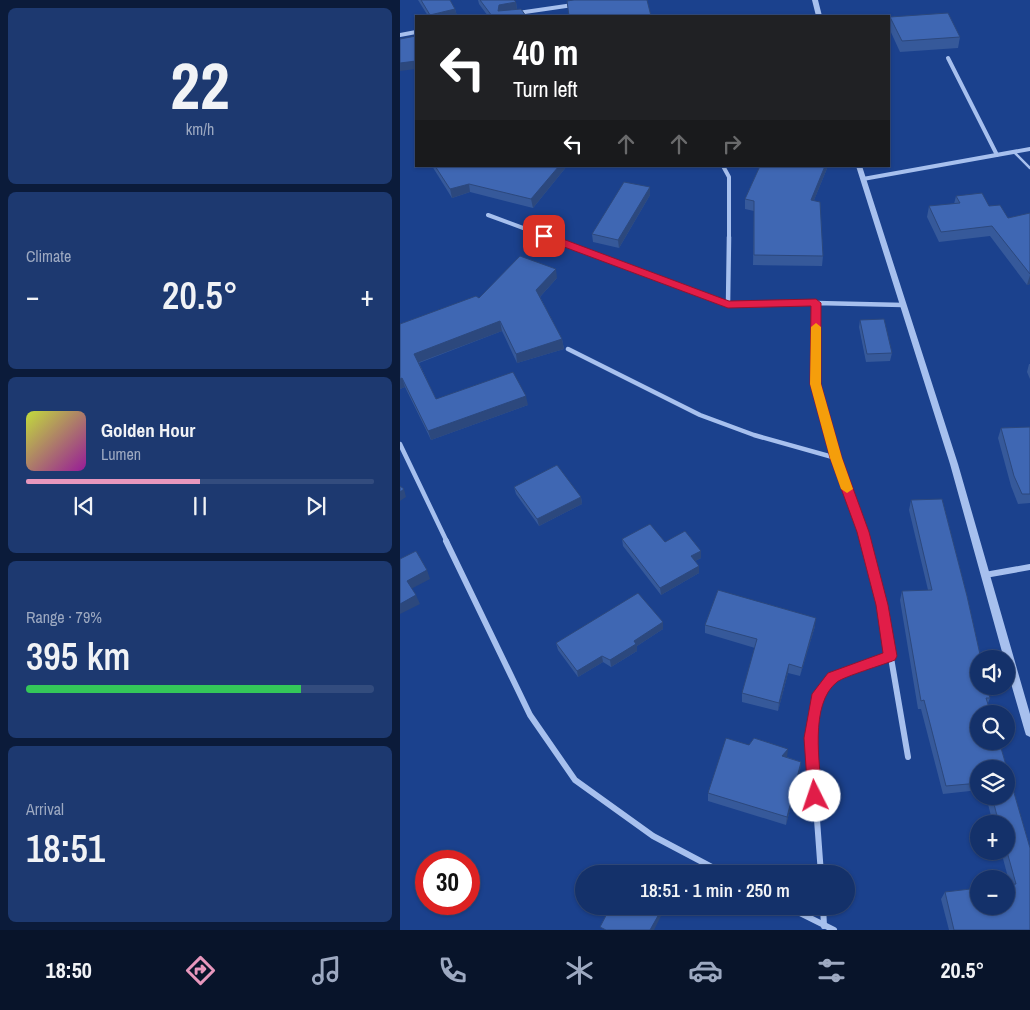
<!DOCTYPE html>
<meta charset="utf-8">
<style>
:root{--surface:#14316a;--page:#1d3970;--text:#f1f3f6;--muted:#9da9c1;--line:#334c7e;--accent:#e797bd}
body{margin:0;font-family:"Archivo Narrow",sans-serif;background:var(--page);color:var(--text);height:100vh;display:flex;flex-direction:column;font-size:19px;white-space:nowrap}
*{box-sizing:border-box;margin:0}
p{font-size:16px;color:var(--muted)}
.icon{flex:none;width:28px;height:28px;fill:none;stroke:currentColor;stroke-width:2;stroke-linecap:round;stroke-linejoin:round}
.map{position:relative;flex:1;overflow:hidden}
.details{display:flex;flex-direction:column;gap:8px;padding:8px;background:#0b1b3a;width:400px}
.details>*{flex:none}
.top-card{position:absolute;left:15px;top:15px;width:475px;height:152px;border-radius:0px;box-shadow:0 1px 4px #0004,0 0 0 1px var(--line);background:#202124;color:#fff;overflow:hidden}
.buttons{position:absolute;left:570px;top:650px;display:grid;gap:10px}
.buttons a{display:grid;place-items:center;width:45px;height:45px;border-radius:50%;background:var(--surface);box-shadow:0 1px 4px #0004,0 0 0 1px var(--line);font-size:25px}
.speed{position:absolute;left:15px;top:850px;display:flex;gap:10px;font-size:25px;font-weight:700;text-align:center}
.speed>*{display:grid;place-content:center;width:65px;height:65px;border-radius:50%;background:var(--surface);box-shadow:0 1px 4px #0004,0 0 0 1px var(--line);line-height:1}
.speed .limit{border:8px solid #d22;background:#fff;color:#111}
.pin{position:absolute;display:grid;place-items:center;width:42px;height:42px;color:#fff;margin:-21px;border-radius:10px;box-shadow:0 2px 8px #0006}
.me{position:absolute;width:55px;margin:-28px;rotate:356deg;stroke-linejoin:round;filter:drop-shadow(0 0 4px #0008)}
.turn{display:flex;align-items:center;gap:18px;height:105px;padding:0 15px;font-size:22px}
.turn .icon{width:65px;height:65px;stroke-width:2.5}
.turn b{display:block;font-size:35px;line-height:42px}
.lanes{display:flex;align-items:center;height:48px;padding:0 15px;background:#0003;justify-content:center;gap:25px;direction:ltr}
.lanes .off{opacity:.35}
.big{font-size:38px;font-weight:600;line-height:1.1}
.details .widget{flex:1;display:flex;flex-direction:column;justify-content:center;gap:8px;min-width:0;padding:0 18px;border-radius:8px;background:var(--page)}
.details .dial{align-items:center;gap:0}
.dial b{font-size:65px;line-height:1}
.song{display:flex;align-items:center;gap:15px}
.cover{width:60px;height:60px;border-radius:8px;background:linear-gradient(135deg,hsl(70 70% 55%),hsl(300 70% 35%))}
.played{height:5px;border-radius:2px;background:linear-gradient(90deg,var(--accent) 50%,var(--line) 50%)}
.keys{display:flex;justify-content:space-around;direction:ltr}
.heat{display:flex;justify-content:space-between;align-items:center;font-size:28px;direction:ltr}
.charge{height:8px;border-radius:4px;background:linear-gradient(90deg,#34c759 79%,var(--line) 0)}
.trip{position:absolute;left:175px;top:865px;width:280px;height:50px;border-radius:25px;background:var(--surface);box-shadow:0 1px 4px #0004,0 0 0 1px var(--line);font-weight:600;line-height:50px;text-align:center}
.menu{display:flex;height:80px;justify-content:space-around;align-items:center;background:#08142a;color:var(--muted)}
.menu .icon{width:35px;height:35px}
.menu .current{color:var(--accent)}
.menu b{font-size:22px;color:var(--text)}
main{display:flex;flex:1;min-height:0}
.map>svg:first-child{display:block}
.lines{fill:none;stroke-linecap:round;stroke-linejoin:round}
.service{stroke:#a7c0ee;stroke-width:2.5}
.minor-far2{stroke:#a7c0ee;stroke-width:4}
.minor-far1{stroke:#a7c0ee;stroke-width:4.5}
.minor{stroke:#a7c0ee;stroke-width:6}
.tertiary{fill:#a7c0ee;fill-rule:evenodd}
.wall{fill:#36599a}
.shaded-wall{fill:#2c487d}
.building{fill:#3f67b3;stroke:#2c487d}
.route{fill:#e11d48;stroke:#92132f}
.slow{fill:#f59e0b}
</style>
<main>
<section class="details">
<div class="widget dial"><b>22</b><p>km/h</p></div>
<div class="widget"><p>Climate</p>
<div class="heat"><a>−</a><b class="big">20.5°</b><a>+</a></div>
</div>
<div class="widget">
<div class="song"><i class="cover"></i><div><b>Golden Hour</b><p>Lumen</p></div></div>
<div class="played"></div>
<div class="keys"><svg class="icon" aria-label="previous" viewBox="0 0 24 24"><path d="M18 5L8 12l10 7zM5 5v14"/></svg><svg class="icon" aria-label="pause" viewBox="0 0 24 24"><path d="M8 5v14M16 5v14"/></svg><svg class="icon" aria-label="next" viewBox="0 0 24 24"><path d="M6 5l10 7-10 7zM19 5v14"/></svg></div>
</div>
<div class="widget"><p>Range · 79%</p><b class="big">395 km</b><div class="charge"></div></div>
<div class="widget"><p>Arrival</p><b class="big">18:51</b></div>
</section>
<div class="map">
<svg width="630" height="930" viewBox="0 0 630 930">
<rect width="100%" height="100%" fill="#1b418d"/>
<g class="lines">
<polyline class="service" points="614,152 630,168"/>
<g class="minor-far2">
<polyline points="118,13 173,5"/>
<polyline points="0,35 16,32"/>
<polyline points="548,58 597,155"/>
<polyline points="323,166 329,177 329,238"/>
<polyline points="463,179 630,149"/>
<polyline points="88,215 150,238"/>
</g>
<g class="minor-far1">
<polyline points="146,237 328,305 416,303 503,305"/>
<polyline points="416,303 416,384 436,458 466,542"/>
<polyline points="328,305 329,237"/>
<polyline points="168,349 300,415 354,435 436,458"/>
<polyline points="0,444 47,542"/>
</g>
<g class="minor">
<polyline points="46,541 130,715 175,780 253,836 325,874"/>
<polyline points="465,541 482,605 508,757"/>
<polyline points="585,575 630,567"/>
<polyline points="421,874 411,738 417,699 433,678 491,656"/>
<polyline points="386,906 434,930"/>
<polyline points="423,906 424,926"/>
</g>
<g class="tertiary">
<polygon points="412,0 418,0 422,16 416,16"/>
<polygon points="456,166 462,166 558,464 630,714 630,737 626,735 625,732 606,666 606,659 604,659 550,464"/>
</g>
</g>
<g class="wall">
<polygon points="18,0 50,0 55,9 57,16 28,16"/>
<polygon points="78,0 114,0 116,2 117,10 126,16 88,16 79,4"/>
<polygon points="490,17 560,37 558,48 500,52 489,28"/>
<polygon points="32,166 167,166 133,208 70,192 52,198"/>
<polygon points="360,166 428,166 414,200 423,256 422,266 353,265 354,211 345,209 345,199"/>
<polygon points="250,187 250,195 219,248 193,242 192,234"/>
<polygon points="556,196 589,206 608,218 630,213 630,284 627,285 590,236 539,242 527,217 529,206 554,204"/>
<polygon points="157,278 140,297 162,339 164,349 117,363 102,331 19,363 36,399 128,405 31,440 5,387 0,389 0,324 79,298"/>
<polygon points="460,320 492,353 490,361 466,362 459,327"/>
<polygon points="629,364 630,364 630,379 627,372"/>
<polygon points="630,427 630,503 618,504 611,486 598,438 601,428"/>
<polygon points="114,487 181,497 182,504 139,526 116,494"/>
<polygon points="542,499 567,596 581,659 579,659 579,686 587,686 590,698 588,703 591,714 579,714 579,741 599,741 630,848 630,930 549,930 541,899 545,892 579,888 579,906 606,906 606,885 610,885 601,851 606,851 606,824 593,824 586,796 606,796 606,769 579,769 579,790 543,794 521,709 518,709 500,600 502,591 528,590 509,510 511,500"/>
<polygon points="222,539 265,542 301,558 295,561 299,566 299,573 261,595 223,546"/>
<polygon points="263,622 263,629 237,646 237,651 211,667 203,662 178,677 158,650 156,643"/>
<polygon points="305,625 415,626 400,676 388,673 378,711 342,702 342,693 355,648 305,633"/>
<polygon points="387,757 401,762 400,770 386,825 308,801 308,793"/>
</g>
<g class="shaded-wall">
<polygon points="116,2 117,10 98,11 99,5"/>
<polygon points="55,9 57,16 30,16 30,15"/>
<polygon points="16,61 16,69 0,71 0,63"/>
<polygon points="159,166 167,166 133,208 131,199"/>
<polygon points="425,166 428,166 410,210 411,200"/>
<polygon points="69,184 70,192 52,198 50,189"/>
<polygon points="250,187 250,195 219,248 218,240"/>
<polygon points="156,269 157,278 138,299 136,290"/>
<polygon points="630,274 630,284 627,285 630,275"/>
<polygon points="100,321 102,331 17,363 14,354"/>
<polygon points="162,339 164,349 117,363 116,354"/>
<polygon points="2,378 5,387 0,389 0,379"/>
<polygon points="126,396 128,405 31,440 28,431"/>
<polygon points="4,489 6,497 0,501 0,492"/>
<polygon points="181,497 182,504 139,526 137,519"/>
<polygon points="301,551 301,558 291,563 291,556"/>
<polygon points="299,566 299,573 261,595 260,588"/>
<polygon points="27,570 30,579 11,589 7,581"/>
<polygon points="16,595 20,604 0,614 0,604"/>
<polygon points="416,618 415,626 400,676 402,668"/>
<polygon points="263,622 263,629 237,646 237,651 211,667 210,660 234,641"/>
<polygon points="202,656 203,662 178,677 177,671"/>
<polygon points="389,664 388,673 378,711 379,703"/>
<polygon points="388,749 387,758 382,756"/>
<polygon points="401,762 400,770 386,825 387,817"/>
<polygon points="263,907 263,912 254,930 250,930"/>
</g>
<g class="building">
<polygon points="21,0 50,0 55,9 30,15"/>
<polygon points="80,0 114,0 116,2 99,5 98,11 121,9 126,16 92,16"/>
<polygon points="174,0 247,0 251,16 169,16 167,1"/>
<polygon points="548,13 560,37 502,41 490,17"/>
<polygon points="16,36 16,61 0,63 0,39"/>
<polygon points="35,166 159,166 131,199 69,184 50,189"/>
<polygon points="360,166 425,166 411,200 420,202 423,256 354,255 354,201 345,199"/>
<polygon points="224,182 250,187 218,240 192,234"/>
<polygon points="582,193 589,206 600,205 608,218 630,213 630,274 592,226 541,232 529,206 560,203 556,196"/>
<polygon points="120,256 156,269 136,290 162,339 116,354 100,321 14,354 36,399 113,372 126,396 28,431 2,378 0,379 0,324 76,296 79,298"/>
<polygon points="484,319 492,353 467,354 460,320"/>
<polygon points="630,427 630,494 622,494 614,476 601,428"/>
<polygon points="157,465 181,497 137,519 114,487"/>
<polygon points="0,486 4,489 0,492"/>
<polygon points="542,499 567,596 581,659 579,659 579,686 587,686 590,698 586,698 591,714 579,714 579,741 599,741 630,848 630,930 554,930 545,892 579,888 579,906 606,906 606,885 616,884 606,848 606,824 599,824 592,796 606,796 606,769 579,769 579,783 546,786 524,700 521,701 502,591 532,590 511,500"/>
<polygon points="250,524 265,542 285,531 301,551 291,556 299,566 260,588 222,539"/>
<polygon points="16,551 27,570 7,581 16,595 0,604 0,559"/>
<polygon points="318,590 416,618 402,668 389,664 379,703 342,693 357,639 305,625"/>
<polygon points="238,593 263,622 234,641 236,644 210,660 202,656 177,671 156,643"/>
<polygon points="326,738 349,745 354,738 388,749 382,756 401,762 387,817 308,793"/>
<polygon points="211,906 262,906 263,907 250,930 206,930 200,927"/>
</g>
<path class="route" d="M144,232L329,301L416,299L421,303V384L442,458L469,532L488,605L497,656L495,660C483,665 445,676 437,682C409,704 420,765 422,796L420,801L415,803L410,801L408,796L404,738L412,694L428,673L483,653L476,605L457,532L430,458L410,384L411,306L328,308L140,238L139,236Z"/>
<polygon class="slow" points="416,323 421,327 421,384 442,458 453,489 447,493 441,489 430,458 410,384 411,327"/>
</svg>
<div class="buttons">
<a><svg class="icon" aria-label="sound" viewBox="0 0 24 24"><path d="M4 9h4l5-4v14l-5-4H4zM17 9q2 3 0 6"/></svg></a>
<a><svg class="icon" aria-label="search" viewBox="0 0 24 24"><circle cx="10" cy="10" r="6"/><path d="M15 15l6 6"/></svg></a>
<a><svg class="icon" aria-label="layers" viewBox="0 0 24 24"><path d="M12 4l9 5-9 5-9-5zM3 14l9 5 9-5"/></svg></a>
<a>+</a>
<a>−</a>
</div>
<div class="speed"><div class="limit">30</div></div>
<div class="pin" style="left:144px;top:236px;background:#d93025"><svg class="icon" aria-label="arrive" viewBox="0 0 24 24"><path d="M6 21V4h12l-3 4 3 4H6"/></svg></div>
<svg class="me" style="left:415px;top:796px" viewBox="-20 -20 40 40"><circle r="19" fill="#fff"/><path d="M0-13L10 11 0 6-10 11z" fill="#e11d48"/></svg>
<div class="trip">18:51 · 1 min · 250 m</div>
<div class="top-card">
<div class="turn"><svg class="icon" aria-label="left" viewBox="0 0 24 24"><path d="M17 20v-9H6M10 6l-5 5 5 5"/></svg><div><b>40 m</b>Turn left</div></div>
<div class="lanes"><svg class="icon" aria-label="left" viewBox="0 0 24 24"><path d="M17 20v-9H6M10 6l-5 5 5 5"/></svg><svg class="icon off" aria-label="ahead" viewBox="0 0 24 24"><path d="M12 20V5M6 11l6-6 6 6"/></svg><svg class="icon off" aria-label="ahead" viewBox="0 0 24 24"><path d="M12 20V5M6 11l6-6 6 6"/></svg><svg class="icon off" aria-label="right" viewBox="0 0 24 24"><path d="M7 20v-9h11M14 6l5 5-5 5"/></svg></div>
</div>
</div>
</main>
<nav class="menu">
<b>18:50</b>
<svg class="icon current" aria-label="directions" viewBox="0 0 24 24"><path d="M12 3l9 9-9 9-9-9zM9 14v-3h6M13 9l2 2-2 2"/></svg>
<svg class="icon" aria-label="music" viewBox="0 0 24 24"><path d="M9 18V5l10-2v13"/><circle cx="6" cy="18" r="3"/><circle cx="16" cy="16" r="3"/></svg>
<svg class="icon" aria-label="phone" viewBox="0 0 24 24"><path d="M5 4h4l2 5-3 2q2 4 5 5l2-3 5 2v4C11 20 4 13 5 4z"/></svg>
<svg class="icon" aria-label="climate" viewBox="0 0 24 24"><path d="M12 3v18M4 7l16 10M4 17L20 7"/></svg>
<svg class="icon" aria-label="car" viewBox="0 0 24 24"><path d="M5 17H2v-5l4-1 3-4h7l3 4 3 1v5h-3M9 17h6M6 11h13"/><circle cx="7" cy="17" r="2"/><circle cx="17" cy="17" r="2"/></svg>
<svg class="icon" aria-label="filters" viewBox="0 0 24 24"><path d="M4 7h16M4 17h16"/><circle cx="9" cy="7" r="2"/><circle cx="15" cy="17" r="2"/></svg>
<b>20.5°</b>
</nav>
